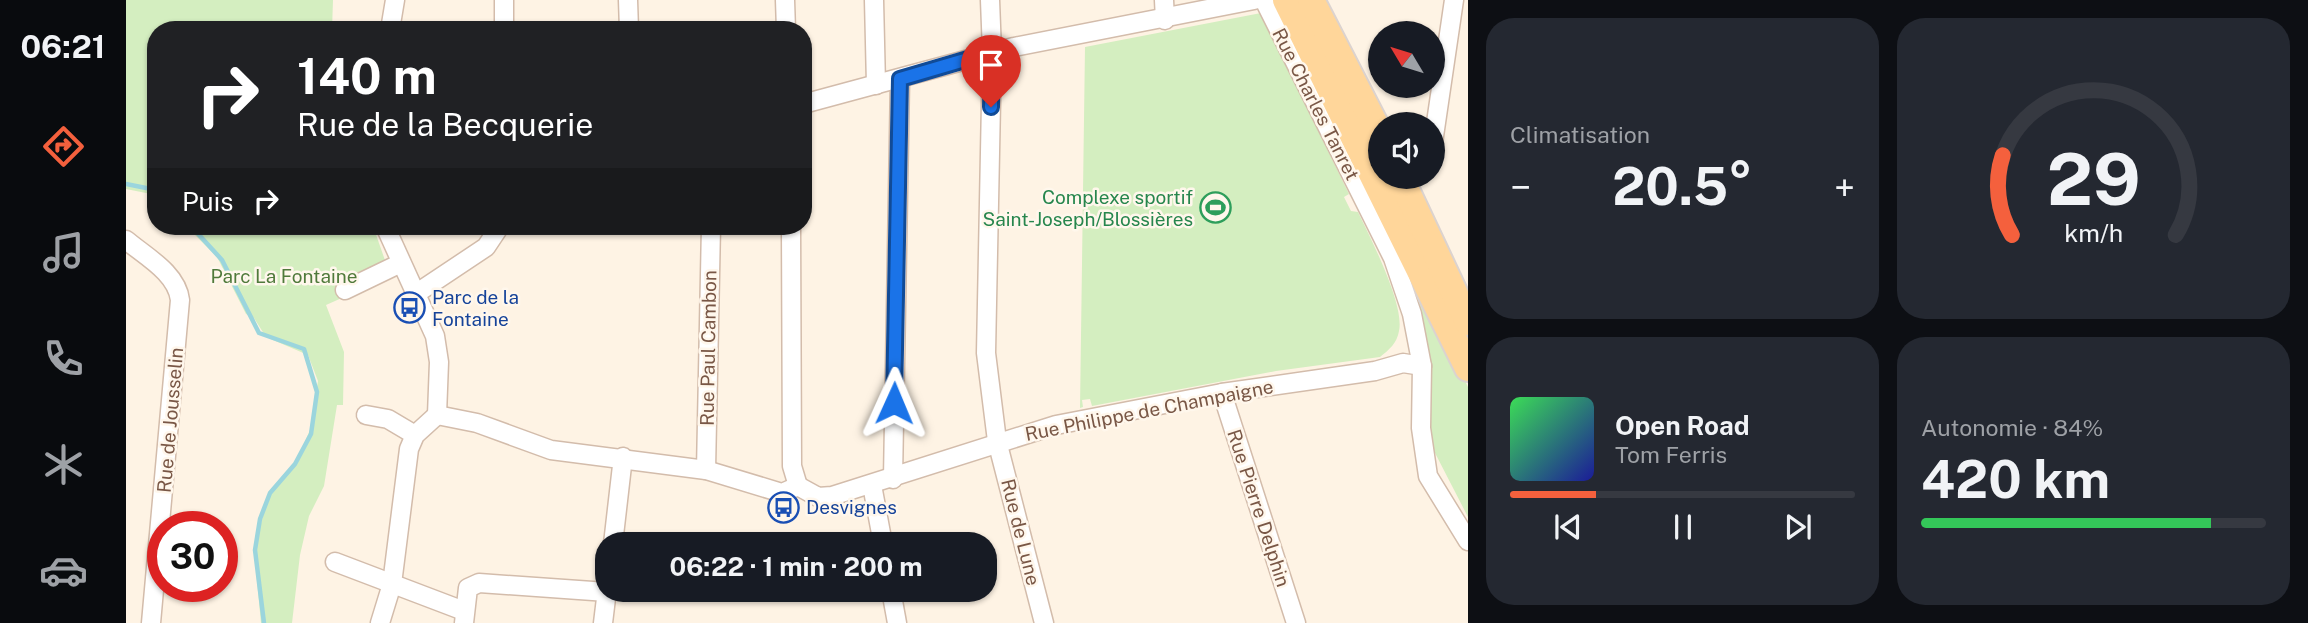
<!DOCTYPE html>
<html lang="fr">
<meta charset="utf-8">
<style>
:root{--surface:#171b24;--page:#242831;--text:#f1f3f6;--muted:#9ea1a6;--line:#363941;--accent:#f4603d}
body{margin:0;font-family:"Public Sans",sans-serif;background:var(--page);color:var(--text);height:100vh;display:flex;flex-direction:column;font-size:26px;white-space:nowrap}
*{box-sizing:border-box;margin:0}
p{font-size:23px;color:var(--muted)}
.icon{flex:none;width:38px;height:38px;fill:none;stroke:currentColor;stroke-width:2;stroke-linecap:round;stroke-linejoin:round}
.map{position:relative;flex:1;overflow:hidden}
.panel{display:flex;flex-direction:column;gap:18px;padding:18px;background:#0d0f14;width:840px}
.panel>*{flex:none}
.guide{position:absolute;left:21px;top:21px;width:665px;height:214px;border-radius:28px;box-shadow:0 2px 5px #0004;background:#202124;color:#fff;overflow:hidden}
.needle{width:46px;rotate:308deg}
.buttons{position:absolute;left:1242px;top:21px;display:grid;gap:14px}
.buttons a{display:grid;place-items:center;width:77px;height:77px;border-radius:50%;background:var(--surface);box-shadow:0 2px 5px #0004;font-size:35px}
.speed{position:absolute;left:21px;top:511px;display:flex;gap:14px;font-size:35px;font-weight:700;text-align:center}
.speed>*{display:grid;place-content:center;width:91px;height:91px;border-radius:50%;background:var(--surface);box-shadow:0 2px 5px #0004;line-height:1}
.speed .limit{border:10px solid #d22;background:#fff;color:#111}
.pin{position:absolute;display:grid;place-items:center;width:60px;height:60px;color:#fff;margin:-72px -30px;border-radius:50% 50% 50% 0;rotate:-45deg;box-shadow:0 0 7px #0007}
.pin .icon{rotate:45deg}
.me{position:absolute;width:77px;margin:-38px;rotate:1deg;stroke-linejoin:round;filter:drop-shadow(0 0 5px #0008)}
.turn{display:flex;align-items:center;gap:24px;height:147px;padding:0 35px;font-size:32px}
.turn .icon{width:91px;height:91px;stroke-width:2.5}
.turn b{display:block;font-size:49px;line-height:60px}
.then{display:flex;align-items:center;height:66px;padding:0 35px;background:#0003;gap:14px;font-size:26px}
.big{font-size:52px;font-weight:700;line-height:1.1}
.panel .card{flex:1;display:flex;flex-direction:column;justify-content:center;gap:10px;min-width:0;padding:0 24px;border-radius:28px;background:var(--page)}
.panel .dial{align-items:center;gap:0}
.dial svg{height:182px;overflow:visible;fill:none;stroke:var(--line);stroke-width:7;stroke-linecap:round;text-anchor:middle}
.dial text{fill:var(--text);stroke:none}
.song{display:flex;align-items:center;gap:21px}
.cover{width:84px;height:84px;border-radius:10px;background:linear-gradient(135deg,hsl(130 70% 55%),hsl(240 70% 35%))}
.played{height:7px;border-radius:4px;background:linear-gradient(90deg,var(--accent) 25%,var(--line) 25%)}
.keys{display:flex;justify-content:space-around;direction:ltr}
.heat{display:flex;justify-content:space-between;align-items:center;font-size:38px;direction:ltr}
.charge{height:10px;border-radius:5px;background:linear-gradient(90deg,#34c759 84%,var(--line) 0)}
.panel .tiles{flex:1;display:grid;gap:18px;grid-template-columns:repeat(2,1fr)}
.trip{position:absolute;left:469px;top:532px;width:402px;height:70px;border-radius:28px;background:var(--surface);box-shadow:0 2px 5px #0004;font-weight:700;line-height:70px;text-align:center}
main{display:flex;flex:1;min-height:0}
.tabs{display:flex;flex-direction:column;width:126px;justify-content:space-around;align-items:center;background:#090b0e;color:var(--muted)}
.tabs .icon{width:49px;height:49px}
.tabs .on{color:var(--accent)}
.tabs b{font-size:32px;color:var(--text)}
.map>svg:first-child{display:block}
.green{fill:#d4eec0}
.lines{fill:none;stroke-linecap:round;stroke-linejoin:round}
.stream{stroke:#9bd5dd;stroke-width:4.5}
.minor-casing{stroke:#d3bcab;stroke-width:21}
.primary-casing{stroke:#dcd3cf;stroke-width:30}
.minor{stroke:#fff;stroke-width:18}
.primary{stroke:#ffd69a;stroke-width:26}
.route-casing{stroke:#114b97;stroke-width:18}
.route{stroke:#1a73e8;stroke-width:12}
.labels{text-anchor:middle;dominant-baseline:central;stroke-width:5;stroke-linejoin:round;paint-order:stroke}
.street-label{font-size:19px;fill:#795746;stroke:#fff7ec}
.leisure-label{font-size:19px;fill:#27864d;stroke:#fff7ec;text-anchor:end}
.park-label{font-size:19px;fill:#507a3b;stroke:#fff7ec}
.transit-label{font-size:19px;fill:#164399;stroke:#fff7ec;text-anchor:start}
</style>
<main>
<nav class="tabs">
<b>06:21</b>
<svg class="icon on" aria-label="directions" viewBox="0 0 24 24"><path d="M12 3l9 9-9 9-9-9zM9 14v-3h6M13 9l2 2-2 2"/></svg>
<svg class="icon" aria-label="music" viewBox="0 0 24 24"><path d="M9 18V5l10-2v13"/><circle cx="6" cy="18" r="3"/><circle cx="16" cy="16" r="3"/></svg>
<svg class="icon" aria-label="phone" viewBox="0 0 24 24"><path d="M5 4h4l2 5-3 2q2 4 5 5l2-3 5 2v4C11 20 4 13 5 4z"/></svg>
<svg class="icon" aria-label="climate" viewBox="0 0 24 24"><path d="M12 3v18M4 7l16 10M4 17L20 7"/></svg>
<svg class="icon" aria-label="car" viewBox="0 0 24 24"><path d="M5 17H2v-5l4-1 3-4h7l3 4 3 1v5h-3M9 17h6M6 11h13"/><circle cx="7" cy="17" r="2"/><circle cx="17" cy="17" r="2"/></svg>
</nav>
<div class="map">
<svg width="1342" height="623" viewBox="0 0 1342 623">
<rect width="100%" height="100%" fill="#fef3e4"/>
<g class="green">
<polygon points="0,0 207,0 206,30 30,30 30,195 0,189"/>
<path d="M1135,13L1223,194L1218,197L1225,211L1232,212C1244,237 1279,305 1273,331C1271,343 1263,350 1254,357L1150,371L966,406L964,399L956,400L957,407L954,408L959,47Z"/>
<polygon points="60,226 247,226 261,266 214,283 218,297 200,305 218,352 217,405 211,405 198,486 183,516 174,555 166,623 135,623 128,550 142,496 170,462 184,430 192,381 182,355 140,337 128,318 120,314 91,257"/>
<polygon points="1290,291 1295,291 1342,387 1342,517 1308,451 1304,452 1302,353"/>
</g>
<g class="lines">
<g class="stream">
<polyline points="0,184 30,190"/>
<polyline points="65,226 96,260 133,333 178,349 191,392 185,434 169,464 144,493 134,519 129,550 138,623"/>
</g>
<defs>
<g id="minor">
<polyline points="378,0 378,30"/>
<polyline points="502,0 503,30"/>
<polyline points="659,0 660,30"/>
<polyline points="748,0 750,85"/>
<polyline points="864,0 866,52 860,353 871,441 918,623"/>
<polyline points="1038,0 1039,20"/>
<polyline points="1138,0 1267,258 1286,314 1296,366 1295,428 1302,476 1342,541"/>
<polyline points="264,30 269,0"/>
<polyline points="677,104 888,47 1128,0"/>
<polyline points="1307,143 1328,0"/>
<polyline points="259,226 309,336 313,362 311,415"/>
<polyline points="665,226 666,466 672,486"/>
<path d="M0,240C19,256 51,273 54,300L25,623"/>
<polyline points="219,290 275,263"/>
<polyline points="291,293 360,247 374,226"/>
<polyline points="1096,393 1170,623"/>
<polyline points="240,415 262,419 289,435"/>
<polyline points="311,415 351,423 425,450 580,470 656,493 672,486 692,497 706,496 930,425 1096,393 1249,371 1277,363 1296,366"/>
<polyline points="580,470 585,226"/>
<polyline points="767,479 774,79"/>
<polyline points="746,485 757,544"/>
<polyline points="487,544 497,457"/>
<polyline points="209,562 338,611"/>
<polyline points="765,590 771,623"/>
<polyline points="254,623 266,584 283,449 289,435 311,415"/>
<polyline points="338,623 342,588 353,583 481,592"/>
<polyline points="477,623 481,590"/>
</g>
<g id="primary">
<polyline points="1160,0 1342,368"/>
<polyline points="1185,0 1255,136"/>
<polyline points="1274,177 1342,322"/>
</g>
</defs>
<use href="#minor" class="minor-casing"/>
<use href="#primary" class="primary-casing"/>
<use href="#minor" class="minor"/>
<use href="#primary" class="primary"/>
</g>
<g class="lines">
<defs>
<polyline id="route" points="768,403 774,79 866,52 865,107"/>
</defs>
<use href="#route" class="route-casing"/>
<use href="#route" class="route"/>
</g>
<defs>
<symbol id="stadium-ring" viewBox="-11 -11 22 22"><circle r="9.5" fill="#fff7ec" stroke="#2e9e5b" stroke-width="1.5"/><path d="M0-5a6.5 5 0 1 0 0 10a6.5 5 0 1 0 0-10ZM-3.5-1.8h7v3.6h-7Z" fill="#2e9e5b"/></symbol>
<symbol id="bus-ring" viewBox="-11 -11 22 22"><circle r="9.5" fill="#fff7ec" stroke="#1a4fb4" stroke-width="1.5"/><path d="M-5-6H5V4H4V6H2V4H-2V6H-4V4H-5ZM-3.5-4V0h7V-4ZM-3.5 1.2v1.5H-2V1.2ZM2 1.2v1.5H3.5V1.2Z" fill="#1a4fb4"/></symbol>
</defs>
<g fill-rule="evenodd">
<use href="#stadium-ring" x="1072" y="190" width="35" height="35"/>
<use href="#bus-ring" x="266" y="290" width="35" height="35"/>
<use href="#bus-ring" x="640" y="490" width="35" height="35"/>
</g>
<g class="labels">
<g class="street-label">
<text transform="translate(1190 104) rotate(63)">Rue Charles Tanret</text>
<text transform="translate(582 348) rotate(-89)">Rue Paul Cambon</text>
<text transform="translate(1023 410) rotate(-11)">Rue Philippe de Champaigne</text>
<text transform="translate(44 420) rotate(-85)">Rue de Jousselin</text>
<text transform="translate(1133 508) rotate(72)">Rue Pierre Delphin</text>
<text transform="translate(895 532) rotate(76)">Rue de Lune</text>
</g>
<g class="leisure-label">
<text x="1067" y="197">Complexe sportif<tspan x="1067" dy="22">Saint-Joseph/Blossières</tspan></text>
</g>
<g class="park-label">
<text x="158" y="276">Parc La Fontaine</text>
</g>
<g class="transit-label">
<text x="306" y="297">Parc de la<tspan x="306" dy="22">Fontaine</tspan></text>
<text x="680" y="507">Desvignes</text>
</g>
</g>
</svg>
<div class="buttons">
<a><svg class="needle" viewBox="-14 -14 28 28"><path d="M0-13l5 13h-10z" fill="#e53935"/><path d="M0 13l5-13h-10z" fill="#9ea1a6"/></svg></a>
<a><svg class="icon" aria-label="sound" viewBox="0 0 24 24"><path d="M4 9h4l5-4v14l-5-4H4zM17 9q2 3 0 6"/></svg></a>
</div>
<div class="speed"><div class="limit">30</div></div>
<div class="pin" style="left:865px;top:107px;background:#d93025"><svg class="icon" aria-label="arrive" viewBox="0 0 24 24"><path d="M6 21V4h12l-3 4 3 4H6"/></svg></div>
<svg class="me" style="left:768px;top:403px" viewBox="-20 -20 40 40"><path d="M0-17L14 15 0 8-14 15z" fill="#1a73e8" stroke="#fff" stroke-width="4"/></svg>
<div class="trip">06:22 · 1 min · 200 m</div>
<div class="guide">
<div class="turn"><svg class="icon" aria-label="right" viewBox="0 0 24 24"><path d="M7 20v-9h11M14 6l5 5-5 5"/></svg><div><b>140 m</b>Rue de la Becquerie</div></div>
<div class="then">Puis<svg class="icon" aria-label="right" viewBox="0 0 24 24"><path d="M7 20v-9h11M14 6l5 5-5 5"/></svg></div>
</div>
</div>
<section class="panel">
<div class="tiles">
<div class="card"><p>Climatisation</p>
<div class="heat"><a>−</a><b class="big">20.5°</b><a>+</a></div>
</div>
<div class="card dial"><svg viewBox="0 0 100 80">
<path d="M14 69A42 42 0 1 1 86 69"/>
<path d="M14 69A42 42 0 0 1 10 34" stroke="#f4603d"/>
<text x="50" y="56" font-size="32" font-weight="700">29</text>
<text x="50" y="72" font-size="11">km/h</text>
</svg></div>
<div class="card">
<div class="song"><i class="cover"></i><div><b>Open Road</b><p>Tom Ferris</p></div></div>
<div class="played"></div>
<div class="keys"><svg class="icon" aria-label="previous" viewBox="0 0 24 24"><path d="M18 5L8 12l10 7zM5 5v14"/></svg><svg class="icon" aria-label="pause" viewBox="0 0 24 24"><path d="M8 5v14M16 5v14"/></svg><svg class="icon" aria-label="next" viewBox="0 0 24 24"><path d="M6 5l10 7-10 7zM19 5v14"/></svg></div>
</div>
<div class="card"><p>Autonomie · 84%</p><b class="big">420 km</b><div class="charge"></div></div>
</div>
</section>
</main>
